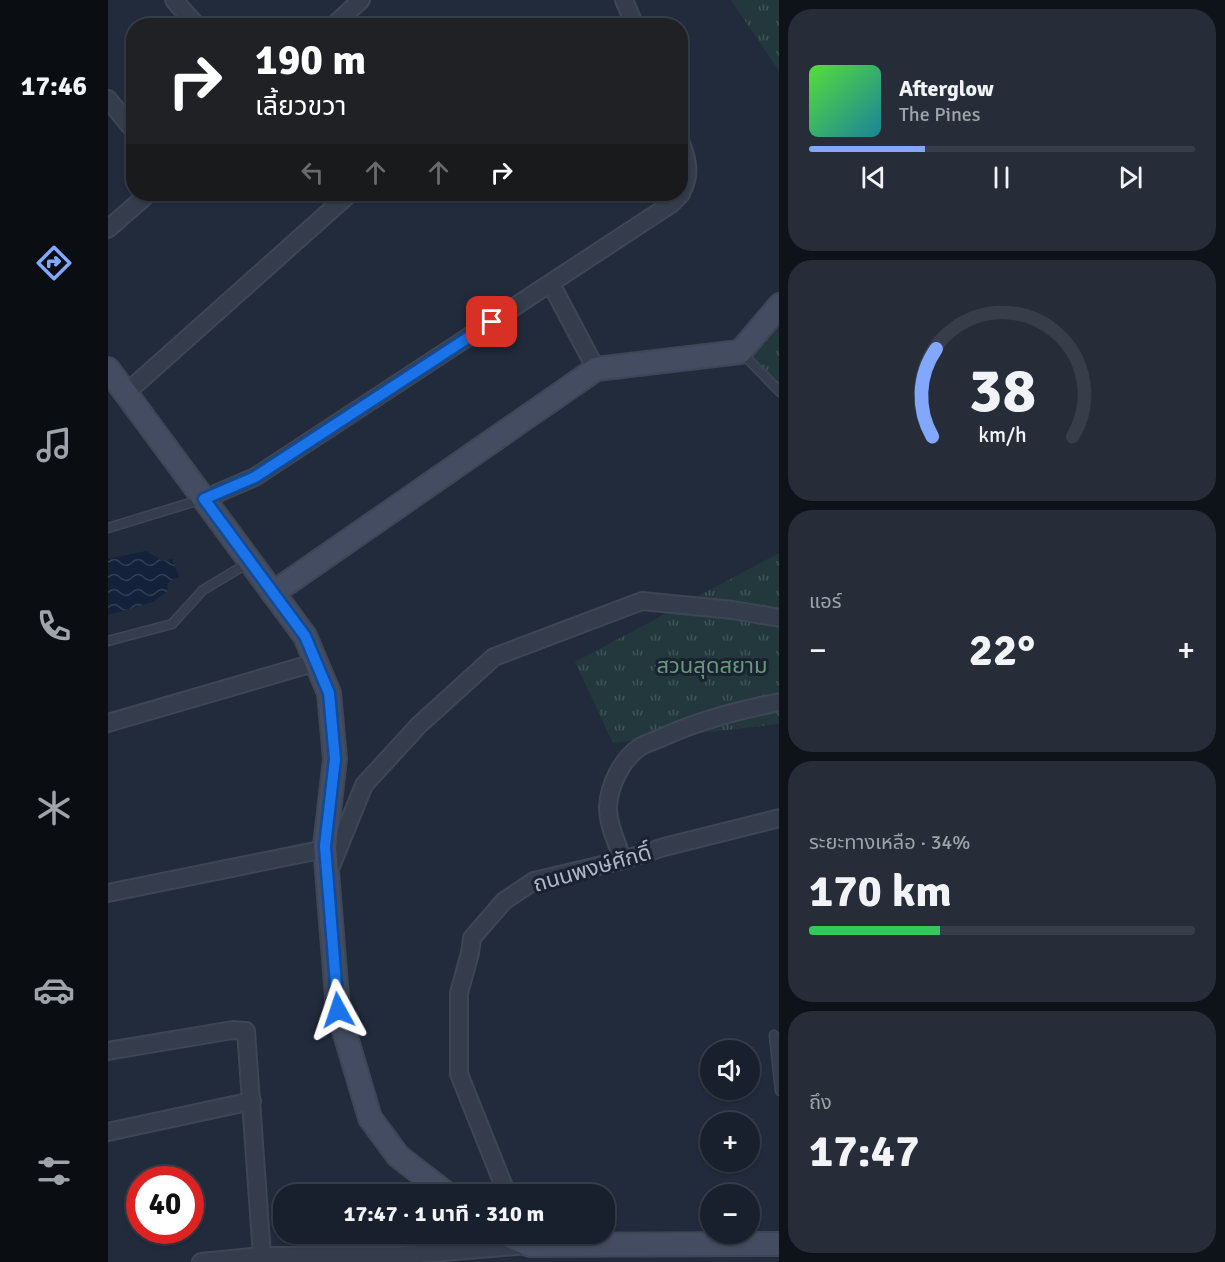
<!DOCTYPE html>
<html lang="th">
<meta charset="utf-8">
<style>
:root{--surface:#19202d;--page:#262d39;--text:#f1f3f6;--muted:#9fa3aa;--line:#373e49;--accent:#81a8fd}
body{margin:0;font-family:Signika,"Noto Sans Thai",sans-serif;background:var(--page);color:var(--text);height:100vh;display:flex;flex-direction:column;font-size:22px;white-space:nowrap}
*{box-sizing:border-box;margin:0}
p{font-size:20px;color:var(--muted)}
.icon{flex:none;width:33px;height:33px;fill:none;stroke:currentColor;stroke-width:2;stroke-linecap:round;stroke-linejoin:round}
.map{position:relative;flex:1;overflow:hidden}
.panel{display:flex;flex-direction:column;gap:9px;padding:9px;background:#0e1219;width:446px}
.panel>*{flex:none}
.hud{position:absolute;left:18px;top:18px;width:562px;height:183px;border-radius:24px;box-shadow:0 2px 4px #0004,0 0 0 2px var(--line);background:#202124;color:#fff;overflow:hidden}
.buttons{position:absolute;left:592px;top:1040px;display:grid;gap:12px}
.buttons a{display:grid;place-items:center;width:60px;height:60px;border-radius:50%;background:var(--surface);box-shadow:0 2px 4px #0004,0 0 0 2px var(--line);font-size:30px}
.speed{position:absolute;left:18px;top:1166px;display:flex;gap:12px;font-size:30px;font-weight:700;text-align:center}
.speed>*{display:grid;place-content:center;width:78px;height:78px;border-radius:50%;background:var(--surface);box-shadow:0 2px 4px #0004,0 0 0 2px var(--line);line-height:1}
.speed .limit{border:9px solid #d22;background:#fff;color:#111}
.pin{position:absolute;display:grid;place-items:center;width:51px;height:51px;color:#fff;margin:-26px;border-radius:12px;box-shadow:0 3px 9px #0006}
.me{position:absolute;width:66px;margin:-33px;rotate:355deg;stroke-linejoin:round;filter:drop-shadow(0 0 4px #0008)}
.turn{display:flex;align-items:center;gap:21px;height:126px;padding:0 30px;font-size:27px}
.turn .icon{width:78px;height:78px;stroke-width:2.5}
.turn b{display:block;font-size:42px;line-height:51px}
.lanes{display:flex;align-items:center;height:57px;padding:0 30px;background:#0003;justify-content:center;gap:30px;direction:ltr}
.lanes .off{opacity:.35}
.big{font-size:45px;font-weight:700;line-height:1.1}
.panel .card{flex:1;display:flex;flex-direction:column;justify-content:center;gap:9px;min-width:0;padding:0 21px;border-radius:24px;background:var(--page)}
.panel .dial{align-items:center;gap:0}
.dial svg{height:156px;overflow:visible;fill:none;stroke:var(--line);stroke-width:7;stroke-linecap:round;text-anchor:middle}
.dial text{fill:var(--text);stroke:none}
.song{display:flex;align-items:center;gap:18px}
.cover{width:72px;height:72px;border-radius:9px;background:linear-gradient(135deg,hsl(110 70% 55%),hsl(190 70% 35%))}
.played{height:6px;border-radius:3px;background:linear-gradient(90deg,var(--accent) 30%,var(--line) 30%)}
.keys{display:flex;justify-content:space-around;direction:ltr}
.heat{display:flex;justify-content:space-between;align-items:center;font-size:33px;direction:ltr}
.charge{height:9px;border-radius:4px;background:linear-gradient(90deg,#34c759 34%,var(--line) 0)}
.trip{position:absolute;left:165px;top:1184px;width:342px;height:60px;border-radius:24px;background:var(--surface);box-shadow:0 2px 4px #0004,0 0 0 2px var(--line);font-weight:700;line-height:60px;text-align:center}
main{display:flex;flex:1;min-height:0}
.tabs{display:flex;flex-direction:column;width:108px;justify-content:space-around;align-items:center;background:#0a0d12;color:var(--muted)}
.tabs .icon{width:42px;height:42px}
.tabs .active{color:var(--accent)}
.tabs b{font-size:27px;color:var(--text)}
.map>svg:first-child{display:block}
.grass{fill:url(#grass-tufts)}
.water{fill:url(#water-waves)}
.lines{fill:none;stroke-linecap:round;stroke-linejoin:round}
.lane-casing{stroke:#3e4655;stroke-width:11}
.street-casing{stroke:#3e4655;stroke-width:20}
.secondary-casing{stroke:#3e4655;stroke-width:26}
.lane{stroke:#353d4c;stroke-width:8}
.street{stroke:#353d4c;stroke-width:16}
.secondary{stroke:#434c60;stroke-width:22}
.route-casing{stroke:#114b97;stroke-width:15}
.route{stroke:#1a73e8;stroke-width:10}
.labels{text-anchor:middle;dominant-baseline:central;stroke-width:6;stroke-linejoin:round;paint-order:stroke}
.park-label{font-size:22px;fill:#669a76;stroke:#1a2231}
.street-label{font-size:22px;fill:#b0b8c8;stroke:#1a2231}
</style>
<main>
<nav class="tabs">
<b>17:46</b>
<svg class="icon active" aria-label="directions" viewBox="0 0 24 24"><path d="M12 3l9 9-9 9-9-9zM9 14v-3h6M13 9l2 2-2 2"/></svg>
<svg class="icon" aria-label="music" viewBox="0 0 24 24"><path d="M9 18V5l10-2v13"/><circle cx="6" cy="18" r="3"/><circle cx="16" cy="16" r="3"/></svg>
<svg class="icon" aria-label="phone" viewBox="0 0 24 24"><path d="M5 4h4l2 5-3 2q2 4 5 5l2-3 5 2v4C11 20 4 13 5 4z"/></svg>
<svg class="icon" aria-label="climate" viewBox="0 0 24 24"><path d="M12 3v18M4 7l16 10M4 17L20 7"/></svg>
<svg class="icon" aria-label="car" viewBox="0 0 24 24"><path d="M5 17H2v-5l4-1 3-4h7l3 4 3 1v5h-3M9 17h6M6 11h13"/><circle cx="7" cy="17" r="2"/><circle cx="17" cy="17" r="2"/></svg>
<svg class="icon" aria-label="filters" viewBox="0 0 24 24"><path d="M4 7h16M4 17h16"/><circle cx="9" cy="7" r="2"/><circle cx="15" cy="17" r="2"/></svg>
</nav>
<div class="map">
<svg width="672" height="1262" viewBox="0 0 672 1262">
<defs>
<pattern id="grass-tufts" width="24" height="20" patternUnits="userSpaceOnUse" patternTransform="scale(1.5)"><rect width="24" height="20" fill="#23383d"/><path d="M3 7l-1-3M5 7V3M7 7l1-3M15 17l-1-3M17 17v-4M19 17l1-3" fill="none" stroke="#405358"/></pattern>
<pattern id="water-waves" width="16" height="10" patternUnits="userSpaceOnUse" patternTransform="scale(1.5)"><rect width="16" height="10" fill="#14213a"/><path d="M0 5q4-4 8 0t8 0" fill="none" stroke="#343f55"/></pattern>
</defs>
<rect width="100%" height="100%" fill="#212b3c"/>
<g class="grass">
<polygon points="623,0 671,0 671,71"/>
<polygon points="671,305 671,384 632,352"/>
<polygon points="671,553 671,724 505,743 467,662"/>
</g>
<polygon class="water" points="38,551 55,561 64,559 71,577 60,582 59,592 45,602 0,615 0,559"/>
<g class="lines">
<defs>
<g id="lane">
<polyline points="633,352 672,392"/>
<polyline points="0,528 95,499"/>
<polyline points="0,641 64,624 95,590 140,563"/>
<polyline points="666,1035 672,1091"/>
</g>
<g id="street">
<polyline points="66,0 89,26"/>
<polyline points="516,0 527,26"/>
<polyline points="225,26 253,0"/>
<polyline points="0,99 26,131"/>
<path d="M573,143C580,161 583,176 573,193"/>
<polyline points="0,229 40,194"/>
<polyline points="443,284 488,369"/>
<polyline points="18,393 240,195"/>
<polyline points="96,499 147,477 563,204 573,194"/>
<polyline points="0,723 209,662"/>
<path d="M515,860C509,843 500,825 500,807C501,785 514,759 532,747C538,743 546,741 553,738C591,720 631,710 672,702"/>
<polyline points="220,874 256,785 311,725 386,657 534,601 625,610 672,618"/>
<polyline points="0,893 217,849"/>
<polyline points="0,1051 125,1030 138,1031 154,1256"/>
<polyline points="0,1132 144,1101"/>
<polyline points="399,1194 351,1074 351,993 362,953 364,938 396,901 426,881 515,860 556,847 672,818"/>
<polyline points="93,1262 154,1256 287,1256 421,1245"/>
</g>
<g id="secondary">
<polyline points="0,369 197,636 221,693 227,759 217,846 230,1010 262,1118 290,1156 339,1194"/>
<polyline points="165,593 488,369 632,352 672,305"/>
<polyline points="394,1233 422,1245 672,1244"/>
</g>
</defs>
<use href="#lane" class="lane-casing"/>
<use href="#street" class="street-casing"/>
<use href="#secondary" class="secondary-casing"/>
<use href="#lane" class="lane"/>
<use href="#street" class="street"/>
<use href="#secondary" class="secondary"/>
</g>
<g class="lines">
<defs>
<polyline id="route" points="230,1010 217,846 227,759 221,693 197,636 96,499 147,477 384,322"/>
</defs>
<use href="#route" class="route-casing"/>
<use href="#route" class="route"/>
</g>
<g class="labels">
<g class="park-label">
<text x="604" y="665">สวนสุดสยาม</text>
</g>
<g class="street-label">
<text transform="translate(484 868) rotate(-16)">ถนนพงษ์ศักดิ์</text>
</g>
</g>
</svg>
<div class="buttons">
<a><svg class="icon" aria-label="sound" viewBox="0 0 24 24"><path d="M4 9h4l5-4v14l-5-4H4zM17 9q2 3 0 6"/></svg></a>
<a>+</a>
<a>−</a>
</div>
<div class="speed"><div class="limit">40</div></div>
<div class="pin" style="left:384px;top:322px;background:#d93025"><svg class="icon" aria-label="arrive" viewBox="0 0 24 24"><path d="M6 21V4h12l-3 4 3 4H6"/></svg></div>
<svg class="me" style="left:230px;top:1010px" viewBox="-20 -20 40 40"><path d="M0-17L14 15 0 8-14 15z" fill="#1a73e8" stroke="#fff" stroke-width="4"/></svg>
<div class="trip">17:47 · 1 นาที · 310 m</div>
<div class="hud">
<div class="turn"><svg class="icon" aria-label="right" viewBox="0 0 24 24"><path d="M7 20v-9h11M14 6l5 5-5 5"/></svg><div><b>190 m</b>เลี้ยวขวา</div></div>
<div class="lanes"><svg class="icon off" aria-label="left" viewBox="0 0 24 24"><path d="M17 20v-9H6M10 6l-5 5 5 5"/></svg><svg class="icon off" aria-label="ahead" viewBox="0 0 24 24"><path d="M12 20V5M6 11l6-6 6 6"/></svg><svg class="icon off" aria-label="ahead" viewBox="0 0 24 24"><path d="M12 20V5M6 11l6-6 6 6"/></svg><svg class="icon" aria-label="right" viewBox="0 0 24 24"><path d="M7 20v-9h11M14 6l5 5-5 5"/></svg></div>
</div>
</div>
<section class="panel">
<div class="card">
<div class="song"><i class="cover"></i><div><b>Afterglow</b><p>The Pines</p></div></div>
<div class="played"></div>
<div class="keys"><svg class="icon" aria-label="previous" viewBox="0 0 24 24"><path d="M18 5L8 12l10 7zM5 5v14"/></svg><svg class="icon" aria-label="pause" viewBox="0 0 24 24"><path d="M8 5v14M16 5v14"/></svg><svg class="icon" aria-label="next" viewBox="0 0 24 24"><path d="M6 5l10 7-10 7zM19 5v14"/></svg></div>
</div>
<div class="card dial"><svg viewBox="0 0 100 80">
<path d="M14 69A42 42 0 1 1 86 69"/>
<path d="M14 69A42 42 0 0 1 16 24" stroke="#81a8fd"/>
<text x="50" y="56" font-size="32" font-weight="700">38</text>
<text x="50" y="72" font-size="11">km/h</text>
</svg></div>
<div class="card"><p>แอร์</p>
<div class="heat"><a>−</a><b class="big">22°</b><a>+</a></div>
</div>
<div class="card"><p>ระยะทางเหลือ · 34%</p><b class="big">170 km</b><div class="charge"></div></div>
<div class="card"><p>ถึง</p><b class="big">17:47</b></div>
</section>
</main>
